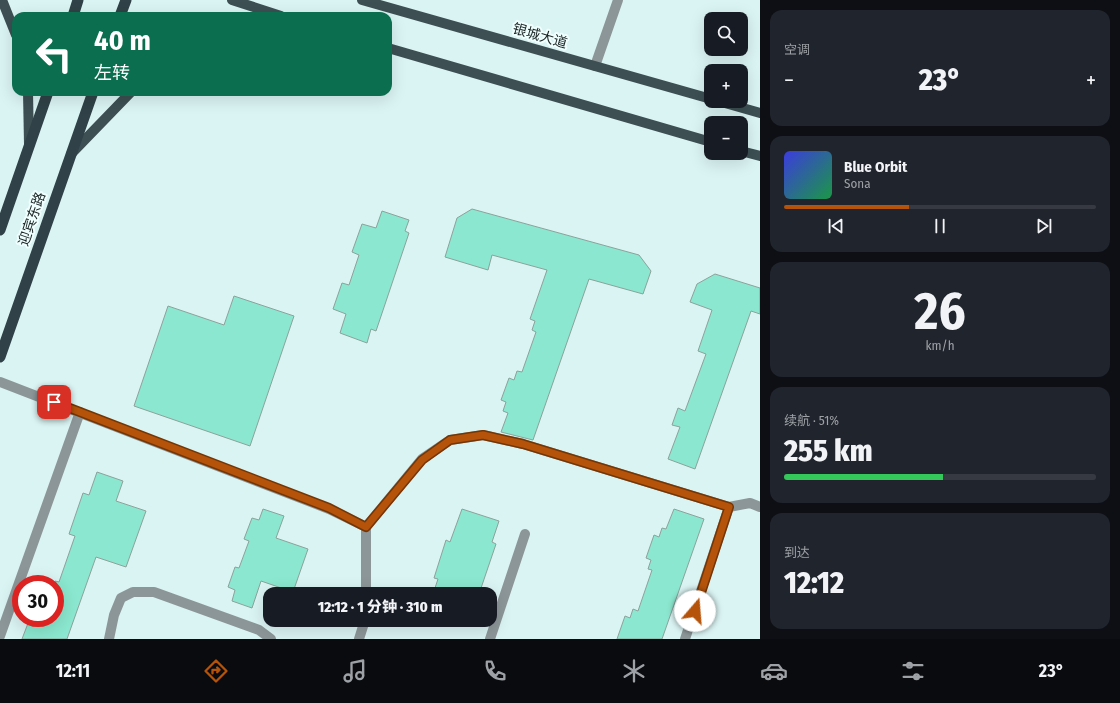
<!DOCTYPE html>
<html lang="zh">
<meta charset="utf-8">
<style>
:root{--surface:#171b24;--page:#20242c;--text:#f1f3f6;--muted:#9ea1a6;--line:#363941;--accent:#b45309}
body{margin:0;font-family:"Fira Sans Condensed","Noto Sans SC",sans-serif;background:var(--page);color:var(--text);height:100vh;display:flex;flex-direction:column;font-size:15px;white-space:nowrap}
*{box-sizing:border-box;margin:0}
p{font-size:13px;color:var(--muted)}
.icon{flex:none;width:22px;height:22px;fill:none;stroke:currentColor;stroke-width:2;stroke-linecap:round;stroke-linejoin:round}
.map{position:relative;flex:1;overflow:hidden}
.sheet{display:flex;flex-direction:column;gap:10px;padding:10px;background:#0d0f14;width:360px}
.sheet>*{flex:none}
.top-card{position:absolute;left:12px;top:12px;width:380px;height:84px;border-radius:12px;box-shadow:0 4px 16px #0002;background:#0b6e4f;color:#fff;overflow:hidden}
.tools{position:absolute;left:704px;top:12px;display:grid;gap:8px}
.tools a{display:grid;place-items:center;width:44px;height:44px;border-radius:8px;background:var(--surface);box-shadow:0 4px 16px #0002;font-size:20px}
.speed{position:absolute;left:12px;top:575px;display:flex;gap:8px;font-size:20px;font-weight:700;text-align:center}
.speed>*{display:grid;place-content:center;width:52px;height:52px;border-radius:50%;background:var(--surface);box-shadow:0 4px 16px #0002;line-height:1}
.speed .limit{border:6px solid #d22;background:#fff;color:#111}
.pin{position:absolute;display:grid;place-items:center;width:34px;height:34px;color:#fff;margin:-17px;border-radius:8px;box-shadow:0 2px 6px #0006}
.me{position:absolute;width:44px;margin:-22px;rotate:18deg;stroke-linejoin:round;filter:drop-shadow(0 0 3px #0008)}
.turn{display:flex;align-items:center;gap:14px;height:84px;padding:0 16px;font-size:18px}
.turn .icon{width:52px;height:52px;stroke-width:2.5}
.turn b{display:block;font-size:28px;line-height:34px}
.big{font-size:30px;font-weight:800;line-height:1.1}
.sheet .tile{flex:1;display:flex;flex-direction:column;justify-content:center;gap:6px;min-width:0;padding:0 14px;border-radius:12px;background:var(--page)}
.sheet .dial{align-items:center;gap:0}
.dial b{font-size:52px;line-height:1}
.song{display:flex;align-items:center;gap:12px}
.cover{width:48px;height:48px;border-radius:6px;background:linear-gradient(135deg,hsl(240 70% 55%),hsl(140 70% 35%))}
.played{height:4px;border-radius:2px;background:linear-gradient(90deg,var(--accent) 40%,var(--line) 40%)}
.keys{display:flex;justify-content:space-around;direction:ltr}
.heat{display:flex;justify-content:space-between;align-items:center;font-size:22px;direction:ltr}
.charge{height:6px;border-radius:3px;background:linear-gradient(90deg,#34c759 51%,var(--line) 0)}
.trip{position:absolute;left:263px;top:587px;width:234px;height:40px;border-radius:12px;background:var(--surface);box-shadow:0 4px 16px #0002;font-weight:800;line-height:40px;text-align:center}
.dock{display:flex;height:64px;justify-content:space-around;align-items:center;background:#090b0e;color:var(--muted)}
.dock .icon{width:28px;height:28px}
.dock .on{color:var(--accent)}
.dock b{font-size:18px;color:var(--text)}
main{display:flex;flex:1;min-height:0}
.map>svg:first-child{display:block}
.building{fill:#8be7cf;stroke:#8ca29b}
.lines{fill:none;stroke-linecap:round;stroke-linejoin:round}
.minor{stroke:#8c9698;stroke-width:10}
.primary{stroke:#3d4f53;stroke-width:10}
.trunk{stroke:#304247;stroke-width:11}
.route-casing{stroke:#753606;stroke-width:10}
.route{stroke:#b45309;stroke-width:7}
.labels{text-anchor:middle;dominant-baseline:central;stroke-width:4;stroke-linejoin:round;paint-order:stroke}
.street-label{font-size:14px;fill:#1a2323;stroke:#effffe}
</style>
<main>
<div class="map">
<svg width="760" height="639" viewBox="0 0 760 639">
<rect width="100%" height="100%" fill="#daf4f3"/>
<g class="building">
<polygon points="472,209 639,255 651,271 643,294 589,279 533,440 501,432 508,413 503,411 506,402 501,400 509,378 514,380 517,371 522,372 536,332 532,330 535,321 530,319 547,270 492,255 488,270 445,257 457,218"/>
<polygon points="382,211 409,220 405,231 409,233 376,331 371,329 367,343 340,333 346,314 333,309 342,283 349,285 359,255 352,252 362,224 376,228"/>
<polygon points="715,274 760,288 760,314 751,311 695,469 668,459 680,427 672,425 678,408 685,411 706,354 698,351 712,310 690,302 697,284"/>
<polygon points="234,296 294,316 250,446 134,406 168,306 224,325"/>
<polygon points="97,472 123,481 116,501 146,511 126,567 96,557 67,639 22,639 30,618 55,618 55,581 59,582 75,536 69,534 83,493 89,495"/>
<polygon points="263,509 284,516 276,538 308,549 293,592 261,581 252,608 232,601 235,590 228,587 235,567 239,568 249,541 244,539 252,518 259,520"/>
<polygon points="462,509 499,521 492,542 496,544 479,594 433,594 438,579 434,578 446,540 450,542"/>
<polygon points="674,509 704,519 662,639 617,639 625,616 630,618 633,609 638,611 652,570 648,569 651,560 646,558 654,535 659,537 662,528 666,529"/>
</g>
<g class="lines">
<g class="minor">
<polyline points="595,66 618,0"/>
<polyline points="0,382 329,509 366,527 366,594"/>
<polyline points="366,527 422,459 450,440 483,435 523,444 729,507 750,503 760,507"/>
<polyline points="0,636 80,412"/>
<polyline points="109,639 114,615 121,598 133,592 154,592 259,630 271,639"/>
<polyline points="359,639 365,620"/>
<polyline points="490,639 525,534"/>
<polyline points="685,639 729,507"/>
</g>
<g class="primary">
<polyline points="2,0 16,35"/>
<polyline points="232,0 281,16"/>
<polyline points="362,0 711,99"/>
<polyline points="388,48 711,142"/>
<polyline points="28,92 29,144"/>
<polyline points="718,101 760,113"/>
<polyline points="741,151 760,156"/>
<polyline points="71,154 131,92"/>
</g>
<g class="trunk">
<polyline points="73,16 78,0"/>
<polyline points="120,16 126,0"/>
<polyline points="0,230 48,92"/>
<polyline points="0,357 93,92"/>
</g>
</g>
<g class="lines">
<defs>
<polyline id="route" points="54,402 329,508 366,527 422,460 450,440 483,435 523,444 729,507 695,611"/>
</defs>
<use href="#route" class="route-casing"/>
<use href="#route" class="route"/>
</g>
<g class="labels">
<g class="street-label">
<text transform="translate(540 36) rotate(16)">银城大道</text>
<text transform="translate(32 219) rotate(-71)">迎宾东路</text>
</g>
</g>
</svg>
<div class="tools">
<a><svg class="icon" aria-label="search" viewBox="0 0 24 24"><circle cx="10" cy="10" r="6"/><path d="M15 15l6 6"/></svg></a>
<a>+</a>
<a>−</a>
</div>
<div class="speed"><div class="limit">30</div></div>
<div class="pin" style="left:54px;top:402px;background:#d93025"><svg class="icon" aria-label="arrive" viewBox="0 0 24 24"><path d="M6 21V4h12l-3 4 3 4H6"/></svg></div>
<svg class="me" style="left:695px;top:611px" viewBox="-20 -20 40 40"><circle r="19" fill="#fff"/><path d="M0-13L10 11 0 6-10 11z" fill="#b45309"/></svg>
<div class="trip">12:12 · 1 分钟 · 310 m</div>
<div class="top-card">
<div class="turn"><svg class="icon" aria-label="left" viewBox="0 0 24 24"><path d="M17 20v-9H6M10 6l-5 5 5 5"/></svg><div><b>40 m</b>左转</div></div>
</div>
</div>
<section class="sheet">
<div class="tile"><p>空调</p>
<div class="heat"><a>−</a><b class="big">23°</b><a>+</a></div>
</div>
<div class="tile">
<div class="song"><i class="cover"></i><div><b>Blue Orbit</b><p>Sona</p></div></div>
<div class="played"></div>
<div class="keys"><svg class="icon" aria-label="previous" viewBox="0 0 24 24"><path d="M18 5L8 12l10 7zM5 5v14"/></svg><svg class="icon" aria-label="pause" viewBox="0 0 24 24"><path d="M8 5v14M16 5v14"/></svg><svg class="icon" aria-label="next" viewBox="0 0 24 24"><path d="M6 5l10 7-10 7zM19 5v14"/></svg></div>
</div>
<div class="tile dial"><b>26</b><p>km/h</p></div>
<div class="tile"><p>续航 · 51%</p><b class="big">255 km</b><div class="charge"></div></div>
<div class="tile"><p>到达</p><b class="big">12:12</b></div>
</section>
</main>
<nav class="dock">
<b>12:11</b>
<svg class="icon on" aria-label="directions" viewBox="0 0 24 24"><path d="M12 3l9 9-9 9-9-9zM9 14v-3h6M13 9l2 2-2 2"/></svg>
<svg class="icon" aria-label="music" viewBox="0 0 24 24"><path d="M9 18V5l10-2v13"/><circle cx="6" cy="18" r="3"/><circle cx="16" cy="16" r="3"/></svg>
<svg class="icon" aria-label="phone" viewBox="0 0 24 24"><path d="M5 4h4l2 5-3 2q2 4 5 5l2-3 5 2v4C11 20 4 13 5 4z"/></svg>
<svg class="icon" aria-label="climate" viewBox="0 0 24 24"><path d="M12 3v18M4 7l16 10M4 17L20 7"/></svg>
<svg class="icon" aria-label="car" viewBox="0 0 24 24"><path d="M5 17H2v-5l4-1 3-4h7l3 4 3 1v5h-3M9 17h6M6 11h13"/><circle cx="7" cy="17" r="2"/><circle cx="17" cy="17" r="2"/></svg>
<svg class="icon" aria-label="filters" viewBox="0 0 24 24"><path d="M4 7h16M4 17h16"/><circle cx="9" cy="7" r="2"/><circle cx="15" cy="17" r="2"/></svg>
<b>23°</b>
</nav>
